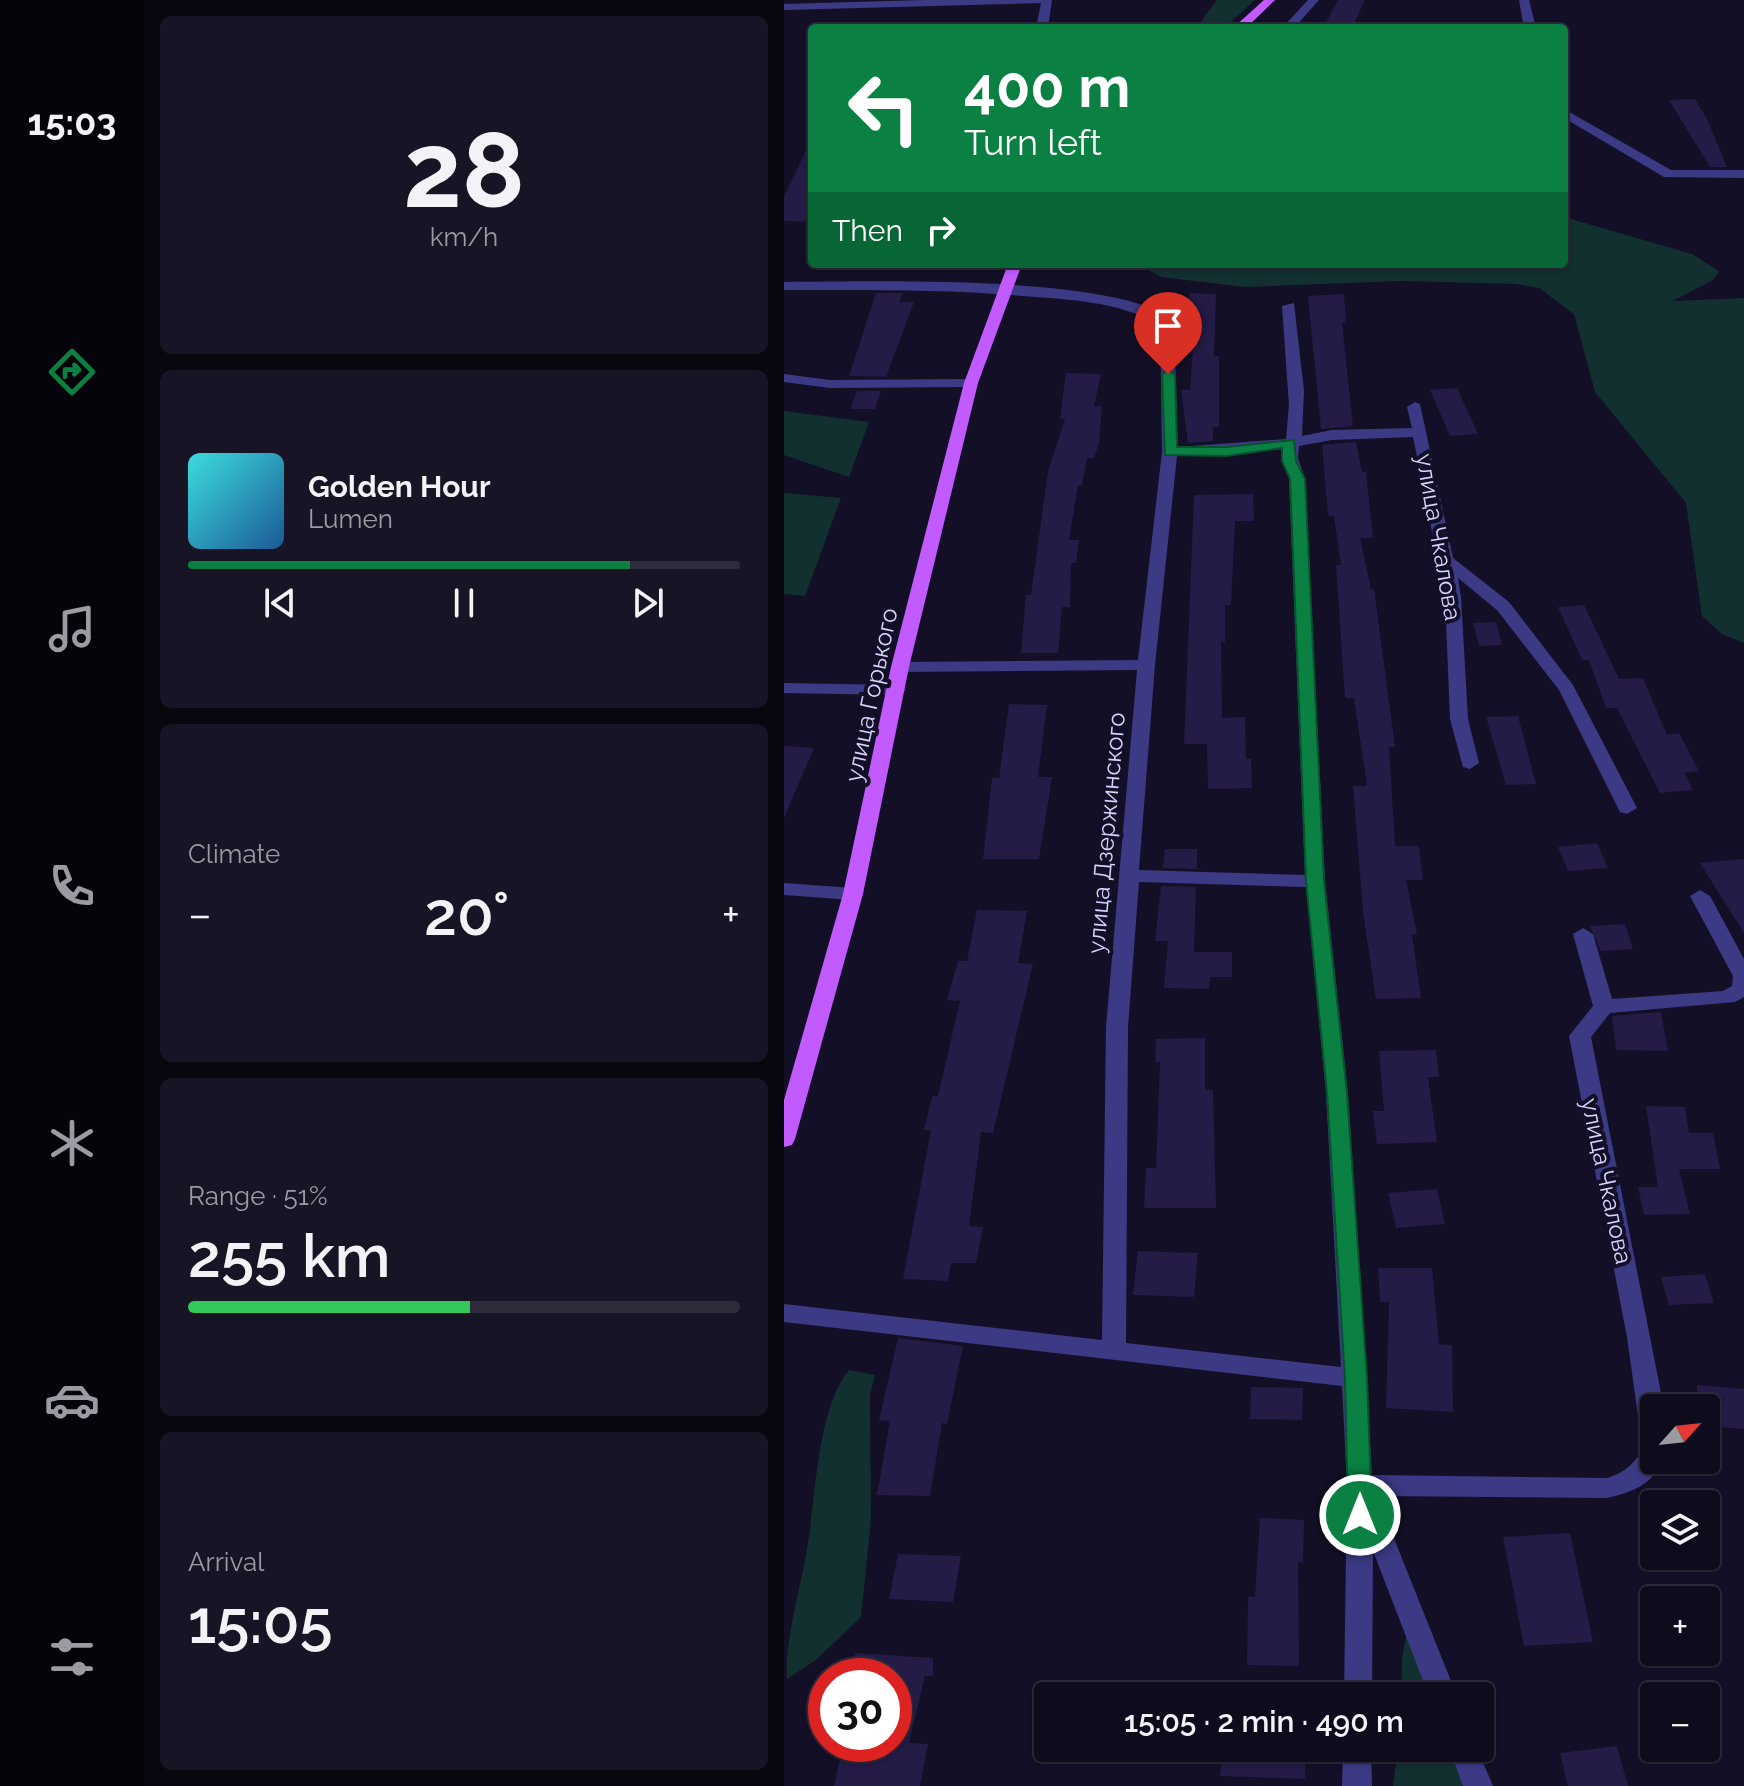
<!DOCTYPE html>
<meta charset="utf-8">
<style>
:root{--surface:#0e0b1c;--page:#171425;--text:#f1f3f6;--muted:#9b9ba3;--line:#2e2b3b;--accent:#0b8043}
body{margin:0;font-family:Raleway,sans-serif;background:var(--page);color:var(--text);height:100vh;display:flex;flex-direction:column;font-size:30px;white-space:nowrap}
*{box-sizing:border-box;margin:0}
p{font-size:26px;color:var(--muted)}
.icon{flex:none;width:44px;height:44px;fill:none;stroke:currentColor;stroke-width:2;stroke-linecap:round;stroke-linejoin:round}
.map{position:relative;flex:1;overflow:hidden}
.side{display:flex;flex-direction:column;gap:16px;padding:16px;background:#08060f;width:640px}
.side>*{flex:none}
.top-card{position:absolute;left:24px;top:24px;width:760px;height:244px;border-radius:8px;box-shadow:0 2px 6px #0004,0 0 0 2px var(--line);background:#0b8043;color:#fff;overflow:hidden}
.needle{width:52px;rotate:63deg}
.controls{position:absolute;left:856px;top:1394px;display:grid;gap:16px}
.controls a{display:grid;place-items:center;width:80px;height:80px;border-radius:8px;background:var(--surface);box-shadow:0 2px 6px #0004,0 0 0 2px var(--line);font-size:40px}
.speed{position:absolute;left:24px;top:1658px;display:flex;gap:16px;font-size:40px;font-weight:700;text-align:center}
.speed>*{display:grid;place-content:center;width:104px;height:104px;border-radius:50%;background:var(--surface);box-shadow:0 2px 6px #0004,0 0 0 2px var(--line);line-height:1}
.speed .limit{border:12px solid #d22;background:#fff;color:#111}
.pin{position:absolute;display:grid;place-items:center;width:68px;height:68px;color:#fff;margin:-82px -34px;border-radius:50% 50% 50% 0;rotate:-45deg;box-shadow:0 0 8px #0007}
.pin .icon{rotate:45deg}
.me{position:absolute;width:88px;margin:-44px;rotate:0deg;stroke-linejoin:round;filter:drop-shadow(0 0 6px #0008)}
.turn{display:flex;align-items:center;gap:28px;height:168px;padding:0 24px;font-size:36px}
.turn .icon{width:104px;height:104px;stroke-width:2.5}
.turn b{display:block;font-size:56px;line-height:68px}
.then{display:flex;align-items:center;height:76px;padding:0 24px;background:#0003;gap:16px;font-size:30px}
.big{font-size:60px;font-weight:600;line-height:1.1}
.side .tile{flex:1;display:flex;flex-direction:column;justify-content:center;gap:12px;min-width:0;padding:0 28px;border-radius:12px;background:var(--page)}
.side .dial{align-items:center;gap:0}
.dial b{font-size:104px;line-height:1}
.song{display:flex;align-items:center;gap:24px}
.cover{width:96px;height:96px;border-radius:12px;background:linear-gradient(135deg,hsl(180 70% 55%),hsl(210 70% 35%))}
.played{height:8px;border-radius:4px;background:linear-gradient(90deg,var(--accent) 80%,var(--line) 80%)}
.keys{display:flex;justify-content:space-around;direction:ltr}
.heat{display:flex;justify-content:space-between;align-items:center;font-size:44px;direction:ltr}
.charge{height:12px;border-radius:6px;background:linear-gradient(90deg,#34c759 51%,var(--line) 0)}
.trip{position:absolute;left:250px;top:1682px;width:460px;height:80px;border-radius:8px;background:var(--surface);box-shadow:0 2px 6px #0004,0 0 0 2px var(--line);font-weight:600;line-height:80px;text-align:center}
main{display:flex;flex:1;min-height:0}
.dock{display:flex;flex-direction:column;width:144px;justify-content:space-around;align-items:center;background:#06040b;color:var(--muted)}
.dock .icon{width:56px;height:56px}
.dock .on{color:var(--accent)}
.dock b{font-size:36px;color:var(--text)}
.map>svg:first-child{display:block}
.green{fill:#12302f}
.building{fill:#241b47}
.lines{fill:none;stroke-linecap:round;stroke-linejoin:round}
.minor{fill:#3d3a85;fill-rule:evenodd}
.major{fill:#c25bff;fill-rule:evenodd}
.route{fill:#0b8043;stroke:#07532c;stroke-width:2}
.labels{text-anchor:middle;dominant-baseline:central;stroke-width:8;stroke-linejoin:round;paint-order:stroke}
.street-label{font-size:24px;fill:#d9d4ff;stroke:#130f26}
</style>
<main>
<nav class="dock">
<b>15:03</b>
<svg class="icon on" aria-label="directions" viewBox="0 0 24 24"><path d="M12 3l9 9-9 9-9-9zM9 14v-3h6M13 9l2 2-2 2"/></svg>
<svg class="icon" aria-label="music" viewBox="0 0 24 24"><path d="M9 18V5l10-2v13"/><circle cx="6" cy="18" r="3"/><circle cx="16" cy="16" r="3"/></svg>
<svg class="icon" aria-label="phone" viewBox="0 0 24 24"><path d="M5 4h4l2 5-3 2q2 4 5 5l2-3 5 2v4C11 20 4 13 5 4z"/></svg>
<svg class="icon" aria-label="climate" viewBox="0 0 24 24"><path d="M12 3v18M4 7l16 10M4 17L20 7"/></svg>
<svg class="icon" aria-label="car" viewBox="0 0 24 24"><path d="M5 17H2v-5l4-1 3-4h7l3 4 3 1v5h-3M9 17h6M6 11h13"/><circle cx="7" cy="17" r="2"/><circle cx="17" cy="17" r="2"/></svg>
<svg class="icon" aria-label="filters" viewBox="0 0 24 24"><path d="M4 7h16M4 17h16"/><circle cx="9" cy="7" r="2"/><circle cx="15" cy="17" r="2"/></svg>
</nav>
<section class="side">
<div class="tile dial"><b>28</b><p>km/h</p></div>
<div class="tile">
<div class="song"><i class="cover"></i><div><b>Golden Hour</b><p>Lumen</p></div></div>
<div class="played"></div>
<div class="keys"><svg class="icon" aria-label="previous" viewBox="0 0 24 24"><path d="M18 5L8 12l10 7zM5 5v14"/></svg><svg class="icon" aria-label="pause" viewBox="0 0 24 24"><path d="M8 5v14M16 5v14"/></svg><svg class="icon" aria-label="next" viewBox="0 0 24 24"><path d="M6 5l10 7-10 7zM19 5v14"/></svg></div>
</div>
<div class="tile"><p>Climate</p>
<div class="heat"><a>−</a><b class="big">20°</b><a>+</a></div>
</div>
<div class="tile"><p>Range · 51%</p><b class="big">255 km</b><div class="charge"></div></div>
<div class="tile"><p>Arrival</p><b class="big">15:05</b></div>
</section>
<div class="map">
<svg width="960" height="1786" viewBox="0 0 960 1786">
<rect width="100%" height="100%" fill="#130f26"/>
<g class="green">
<polygon points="433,0 471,0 440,28 412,28"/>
<polygon points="780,217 908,254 935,271 929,280 889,301 960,298 960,643 938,634 918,616 902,503 811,392 790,314 755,288 732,284 618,281 461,287 377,277 353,264 780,264"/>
<polygon points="0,411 85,422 65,477 0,455"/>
<polygon points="0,493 57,498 21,596 0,594"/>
<path d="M65,1370L91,1375L86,1395L87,1520L77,1617L32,1660L3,1679C0,1646 15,1593 21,1560C32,1507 31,1411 65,1370Z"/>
<polygon points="626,1614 656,1696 617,1696 618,1658"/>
<polygon points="614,1748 675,1748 689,1786 609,1786"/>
</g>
<g class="building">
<polygon points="554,0 581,0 568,28 539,28"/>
<polygon points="911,99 923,119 943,167 926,167 885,100"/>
<polygon points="28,137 28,222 0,221 0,197"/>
<polygon points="92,293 119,293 115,302 130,302 102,377 65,376"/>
<polygon points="405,293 432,294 430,356 435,356 435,427 429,427 429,441 404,443 397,390 406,390 410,333 404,333"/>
<polygon points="560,294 562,323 558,323 569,426 537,429 524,296"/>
<polygon points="282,373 317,374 310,406 318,406 315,444 310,458 303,458 298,486 294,485 285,540 295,540 292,563 287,563 286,607 278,607 274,653 237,653 242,595 247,595 264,471 281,419 276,419"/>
<polygon points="673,388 694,434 666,436 646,390"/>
<polygon points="73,391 97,391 91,409 66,409"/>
<polygon points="572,442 578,472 582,472 589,538 576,538 587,589 590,589 611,747 605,747 611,846 635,846 639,880 622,880 633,934 628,934 637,998 592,999 579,912 569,786 583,786 570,698 561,698 552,565 557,565 550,516 544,516 538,445"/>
<polygon points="469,494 470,521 451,521 447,605 441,605 441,642 437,642 438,718 461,717 462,759 467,759 468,788 424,789 423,744 400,744 410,495"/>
<polygon points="800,605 835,679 859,678 883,735 895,733 915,771 900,773 909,790 876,793 833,708 822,708 805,660 798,660 774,607"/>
<polygon points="712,622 718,645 695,646 689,623"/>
<polygon points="225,704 263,705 254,777 268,777 255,859 199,859 208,778 215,778"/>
<polygon points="734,716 752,784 722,785 702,717"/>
<polygon points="0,746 30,748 0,818"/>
<polygon points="813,843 824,868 784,871 774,847"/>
<polygon points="381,849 413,849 413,869 379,868"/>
<polygon points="960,859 960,933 916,863"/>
<polygon points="377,886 412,887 410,952 448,952 448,977 426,977 425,989 380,988 384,941 371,941"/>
<polygon points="193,910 243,911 234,963 249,964 209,1133 197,1132 185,1226 199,1227 192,1263 167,1263 164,1281 119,1279 147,1130 140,1130 148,1096 154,1096 176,1001 163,1000 174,961 183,961"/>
<polygon points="841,924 849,949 817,951 806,926"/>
<polygon points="877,1012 884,1051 832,1050 828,1016"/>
<polygon points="421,1038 421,1090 429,1090 432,1208 360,1208 362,1168 372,1168 376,1062 371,1062 372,1039"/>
<polygon points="652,1050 655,1077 644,1077 653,1142 593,1144 589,1111 600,1111 595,1051"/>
<polygon points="862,1106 901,1107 905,1133 929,1133 936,1169 895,1169 906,1214 860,1215 854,1187 874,1187"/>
<polygon points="653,1189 661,1224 612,1228 604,1193"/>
<polygon points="354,1251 414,1253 410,1297 349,1295"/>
<polygon points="594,1268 648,1268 655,1344 668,1345 669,1412 602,1408 605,1302 596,1302"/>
<polygon points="921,1274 930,1303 885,1305 877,1277"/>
<polygon points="114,1338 179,1346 163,1424 158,1423 146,1496 93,1495 106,1421 95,1420"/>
<polygon points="913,1385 960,1389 960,1429 922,1426 922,1408 914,1408"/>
<polygon points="467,1387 519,1388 518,1420 466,1419"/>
<polygon points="476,1518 520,1520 519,1563 514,1562 515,1666 463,1665 464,1597 471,1597"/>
<polygon points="786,1533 809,1642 740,1646 719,1537"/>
<polygon points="114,1554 177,1556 169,1602 105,1599"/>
<polygon points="71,1653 149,1658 149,1676 141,1676 125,1743 144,1744 136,1786 50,1786 59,1744 110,1744 110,1676 67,1676"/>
<polygon points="833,1746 844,1786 784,1786 776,1753"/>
<polygon points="438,1748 522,1748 521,1779 436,1776"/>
</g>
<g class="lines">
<g class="minor">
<polygon points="140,0 268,0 264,28 252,28 257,3 0,10 0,4"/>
<polygon points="524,0 535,0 510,28 498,28"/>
<polygon points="735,0 745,0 752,28 740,28"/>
<polygon points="780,109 887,170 960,170 960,178 880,177 780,118"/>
<path d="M0,282C77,282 339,273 390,322L394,447L502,439L505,405L498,306L510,303L520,391L518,436L548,430L628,428L623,407L631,402L636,404L669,558L725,602L789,685L853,808L843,814L836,812L775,690L713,610L674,578L677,597L684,719L695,763L686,769L679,767L666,719L661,597L629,437L548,440L515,446L514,458L521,479L541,881L564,1093L588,1475L823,1478C843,1472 851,1462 862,1445L857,1438L843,1337L785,1036L809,1006L789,934L799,928L809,934L828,999L939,991L948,986L949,976L906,896L916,890L926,896L960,959V997L951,1002L826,1013L807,1037L876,1388L879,1408H870V1460H880C867,1485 849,1492 823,1498L593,1496L673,1696H645L589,1551L588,1696H560L563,1485L558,1386L0,1322V1304L318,1340L322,1027L353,670L116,672L107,667L116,662L354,660L378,452L376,324C329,301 290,300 239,296C160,289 80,290 0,290ZM499,449L505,479L521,875L355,870L371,665L393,456ZM355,882L522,887L542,1093L557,1367L342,1343L344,1027Z"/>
<polygon points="0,374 46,380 187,379 194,383 187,387 46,388 0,382"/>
<polygon points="0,683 113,685 122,690 113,695 0,693"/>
<polygon points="0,883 69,888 79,894 69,900 0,895"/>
<polygon points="559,1748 587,1748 588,1786 558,1786"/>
<polygon points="665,1748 693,1748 709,1786 679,1786"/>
</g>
<g class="major">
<polygon points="480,0 491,0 462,28 449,28"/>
<polygon points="224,264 238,264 194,383 125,667 79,894 11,1139 8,1145 0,1147 0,1100 59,894 107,667 180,383"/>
</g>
</g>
<polygon class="route" points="384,370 391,374 393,447 443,447 510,440 512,461 521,479 540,881 563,1093 583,1378 588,1515 584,1522 576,1525 567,1522 564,1515 561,1378 543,1093 522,881 506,479 498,461 498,448 443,456 381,455 378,374"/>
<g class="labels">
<g class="street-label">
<text transform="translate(655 537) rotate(80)">улица Чкалова</text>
<text transform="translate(87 695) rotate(-78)">улица Горького</text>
<text transform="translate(322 833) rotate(-85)">улица Дзержинского</text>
<text transform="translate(823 1181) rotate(78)">улица Чкалова</text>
</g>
</g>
</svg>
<div class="controls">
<a><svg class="needle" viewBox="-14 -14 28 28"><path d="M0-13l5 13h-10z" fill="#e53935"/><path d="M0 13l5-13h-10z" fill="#9b9ba3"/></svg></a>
<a><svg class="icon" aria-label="layers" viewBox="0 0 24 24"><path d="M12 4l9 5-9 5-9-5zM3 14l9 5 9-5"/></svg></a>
<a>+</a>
<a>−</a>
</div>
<div class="speed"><div class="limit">30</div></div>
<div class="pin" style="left:384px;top:374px;background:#d93025"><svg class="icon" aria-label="arrive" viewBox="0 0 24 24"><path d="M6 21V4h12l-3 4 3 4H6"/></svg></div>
<svg class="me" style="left:576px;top:1515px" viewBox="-20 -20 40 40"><circle r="17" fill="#0b8043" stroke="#fff" stroke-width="3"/><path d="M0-11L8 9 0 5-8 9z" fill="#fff"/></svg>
<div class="trip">15:05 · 2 min · 490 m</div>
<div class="top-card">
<div class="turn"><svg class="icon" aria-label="left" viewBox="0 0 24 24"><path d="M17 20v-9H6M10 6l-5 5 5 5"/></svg><div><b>400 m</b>Turn left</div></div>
<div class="then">Then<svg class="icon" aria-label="right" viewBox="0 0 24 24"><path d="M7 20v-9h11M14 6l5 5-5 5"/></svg></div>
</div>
</div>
</main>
